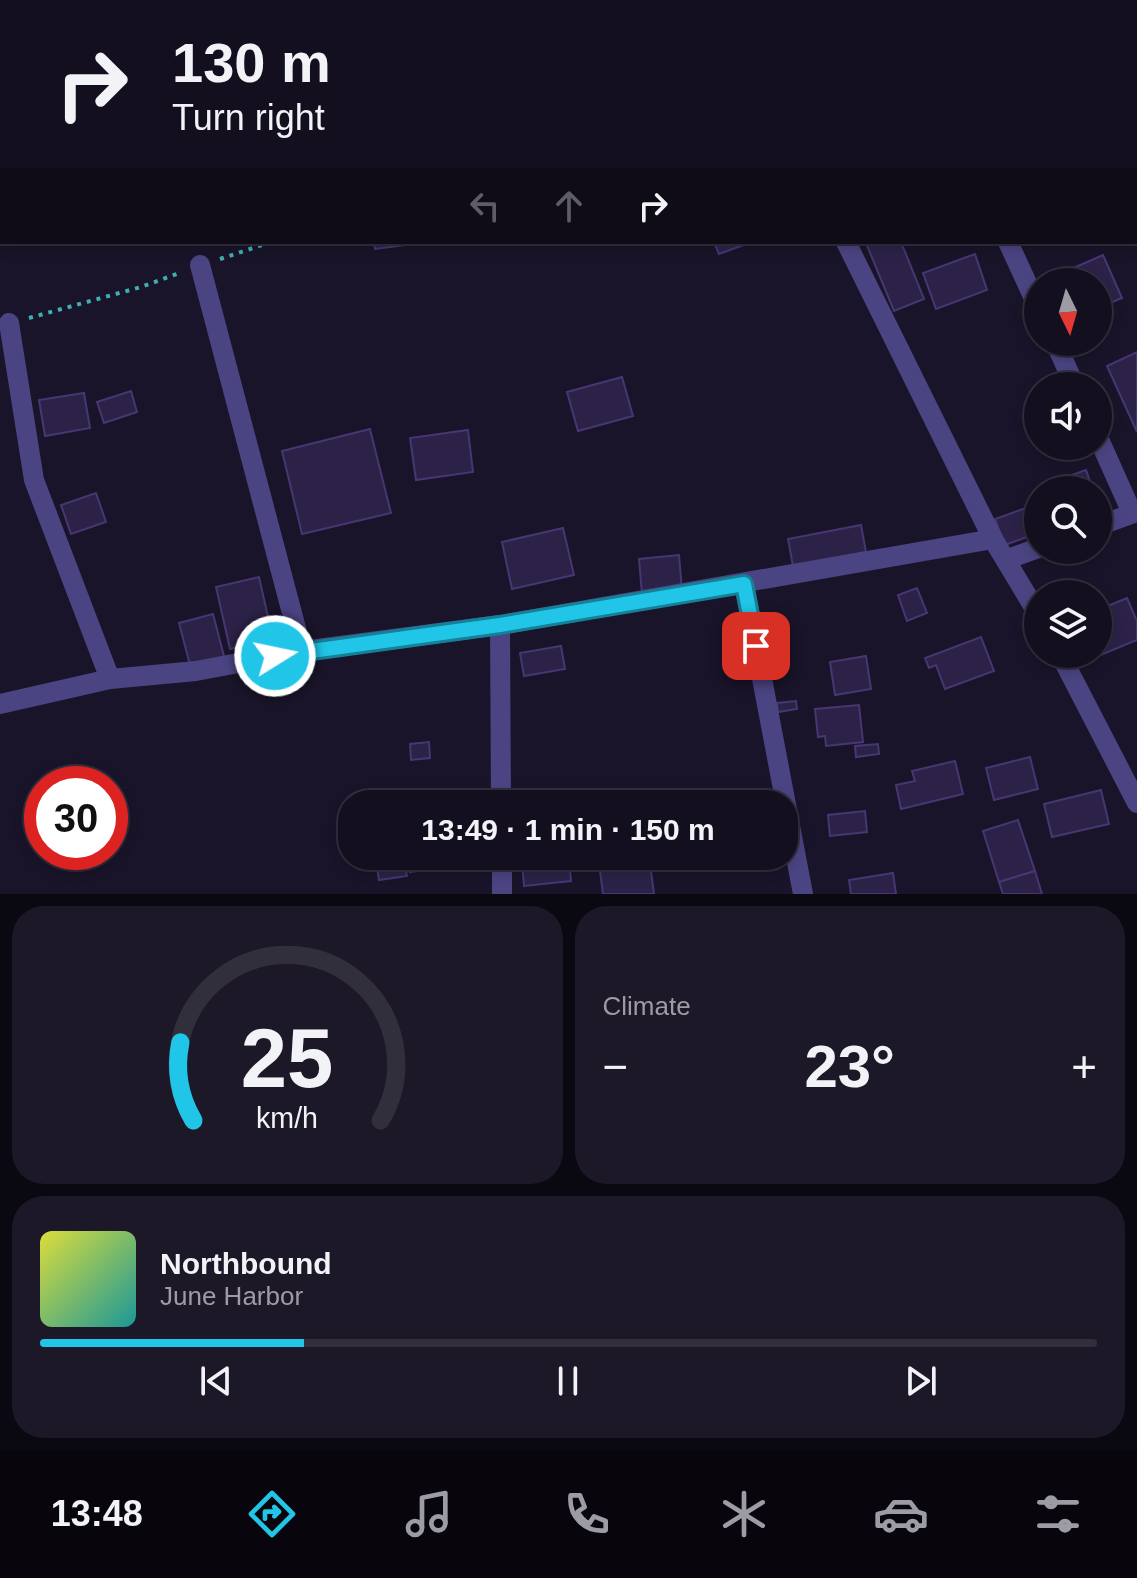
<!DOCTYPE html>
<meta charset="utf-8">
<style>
:root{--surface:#130f1f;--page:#1c1828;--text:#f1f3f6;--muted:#9d9ca4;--line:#322f3d;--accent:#20c5e7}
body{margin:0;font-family:Arial,sans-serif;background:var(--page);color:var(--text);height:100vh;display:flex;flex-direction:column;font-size:30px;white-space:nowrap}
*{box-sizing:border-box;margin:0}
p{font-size:26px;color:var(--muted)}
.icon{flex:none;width:44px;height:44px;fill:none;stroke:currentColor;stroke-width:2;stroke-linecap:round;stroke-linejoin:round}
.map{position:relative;height:894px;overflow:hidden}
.panel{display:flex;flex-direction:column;gap:12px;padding:12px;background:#0a0811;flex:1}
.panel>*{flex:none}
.hud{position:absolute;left:0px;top:0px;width:1138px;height:244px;box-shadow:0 4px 12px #0003,0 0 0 2px var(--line);background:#130f1f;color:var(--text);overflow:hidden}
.needle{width:52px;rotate:175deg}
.buttons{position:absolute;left:1024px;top:268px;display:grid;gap:16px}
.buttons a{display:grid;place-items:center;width:88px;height:88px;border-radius:50%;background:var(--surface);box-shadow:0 4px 12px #0003,0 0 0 2px var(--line);font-size:40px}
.speed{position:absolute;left:24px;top:766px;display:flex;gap:16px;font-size:40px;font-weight:700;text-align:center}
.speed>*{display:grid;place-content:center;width:104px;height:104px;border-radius:50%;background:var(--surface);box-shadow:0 4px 12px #0003,0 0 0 2px var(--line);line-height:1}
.speed .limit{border:12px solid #d22;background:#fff;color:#111}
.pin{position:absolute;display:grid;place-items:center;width:68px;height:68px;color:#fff;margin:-34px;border-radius:16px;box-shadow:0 4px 12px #0006}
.me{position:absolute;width:88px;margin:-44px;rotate:80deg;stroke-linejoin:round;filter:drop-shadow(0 0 6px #0008)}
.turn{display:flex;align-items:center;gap:28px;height:168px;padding:0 40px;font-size:36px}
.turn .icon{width:104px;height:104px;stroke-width:2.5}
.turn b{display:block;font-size:56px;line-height:68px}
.lanes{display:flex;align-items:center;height:76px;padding:0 40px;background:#0003;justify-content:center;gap:40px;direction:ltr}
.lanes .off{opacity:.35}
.big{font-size:60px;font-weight:700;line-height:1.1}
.panel .widget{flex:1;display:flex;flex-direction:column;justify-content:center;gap:12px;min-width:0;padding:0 28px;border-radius:32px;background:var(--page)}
.panel .dial{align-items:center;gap:0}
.dial svg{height:208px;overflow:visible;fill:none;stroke:var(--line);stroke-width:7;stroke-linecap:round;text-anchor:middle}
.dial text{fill:var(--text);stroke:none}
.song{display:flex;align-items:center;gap:24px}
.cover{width:96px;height:96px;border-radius:12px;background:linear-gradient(135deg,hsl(60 70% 55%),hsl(180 70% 35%))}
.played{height:8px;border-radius:4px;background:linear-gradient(90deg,var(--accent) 25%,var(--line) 25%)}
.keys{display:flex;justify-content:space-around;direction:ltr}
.heat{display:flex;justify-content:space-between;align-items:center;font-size:44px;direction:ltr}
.panel .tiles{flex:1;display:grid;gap:12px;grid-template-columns:1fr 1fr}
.widget:last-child{grid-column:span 2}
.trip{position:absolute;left:338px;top:790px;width:460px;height:80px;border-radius:32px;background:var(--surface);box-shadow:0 4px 12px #0003,0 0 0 2px var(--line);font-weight:700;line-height:80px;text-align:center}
.tab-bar{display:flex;height:128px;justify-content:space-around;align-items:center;background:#08060c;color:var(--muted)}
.tab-bar .icon{width:56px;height:56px}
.tab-bar .active{color:var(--accent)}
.tab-bar b{font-size:36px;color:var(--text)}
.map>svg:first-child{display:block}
.building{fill:#2c2248;stroke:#463772;stroke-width:2}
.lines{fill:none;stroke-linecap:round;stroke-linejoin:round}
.path{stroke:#3fafb1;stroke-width:4;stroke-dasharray:4 6;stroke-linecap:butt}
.street{stroke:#4b4483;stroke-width:20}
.route-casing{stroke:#158096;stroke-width:20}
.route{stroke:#20c5e7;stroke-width:14}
</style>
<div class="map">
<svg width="1137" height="894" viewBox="0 0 1137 894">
<rect width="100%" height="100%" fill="#191429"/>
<g class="building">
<polygon points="374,242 413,242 414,244 375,249"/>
<polygon points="714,242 752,242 719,254"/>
<polygon points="901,242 924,299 894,311 866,243"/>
<polygon points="975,254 987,290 936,309 923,273"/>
<polygon points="1103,255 1122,298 1098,308 1098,282 1056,282 1053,277"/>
<polygon points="1137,352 1137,432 1107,366"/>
<polygon points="622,377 633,416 578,431 567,392"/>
<polygon points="131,391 137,412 104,423 97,402"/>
<polygon points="84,393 90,428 45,436 39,400"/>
<polygon points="370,429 391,513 302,534 282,451"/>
<polygon points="468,430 473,472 416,480 410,438"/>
<polygon points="1086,470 1093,490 1045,490 1043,485"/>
<polygon points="96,493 106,522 71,534 61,505"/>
<polygon points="1037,504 1038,533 1005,545 995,519"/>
<polygon points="861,525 866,552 793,566 788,539"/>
<polygon points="563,528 574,575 512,589 502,542"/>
<polygon points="679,555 682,590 642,594 639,559"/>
<polygon points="259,577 273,639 230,649 216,587"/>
<polygon points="917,588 927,613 907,621 898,595"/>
<polygon points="1127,598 1137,621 1137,640 1096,657 1098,610"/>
<polygon points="213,614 225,660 191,669 179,623"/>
<polygon points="981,637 994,671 945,689 936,665 929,668 925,658"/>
<polygon points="561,646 565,669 524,676 520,653"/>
<polygon points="866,656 871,689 835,695 830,662"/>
<polygon points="796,701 797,709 778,712 777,703"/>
<polygon points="859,705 863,742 826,746 825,736 818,737 815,709"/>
<polygon points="429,742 430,758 411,760 410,744"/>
<polygon points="878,744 879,754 856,757 855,746"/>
<polygon points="1030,757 1038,789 994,800 986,768"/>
<polygon points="955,761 963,794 901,809 896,785 915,781 912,771"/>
<polygon points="1101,790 1109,824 1052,837 1044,804"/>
<polygon points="865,811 867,832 830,836 828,815"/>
<polygon points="1018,820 1035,871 999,882 983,831"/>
<polygon points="408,856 428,856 430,869 410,872"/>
<polygon points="598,856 649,856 654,894 603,894"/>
<polygon points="569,858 571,881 524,886 522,863"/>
<polygon points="405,865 407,876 379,880 377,868"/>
<polygon points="1035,871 1042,894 1003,894 999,882"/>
<polygon points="893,873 896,894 851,894 849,880"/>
</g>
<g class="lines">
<g class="path">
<polyline points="220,259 271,242"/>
<polyline points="29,318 141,287 182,272"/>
</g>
<g class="street">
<polyline points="1,0 2,15"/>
<polyline points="739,0 740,2"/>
<polyline points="1086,0 1087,2"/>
<polyline points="375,2 376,0"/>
<polyline points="866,2 869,0"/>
<polyline points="1136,62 1137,61"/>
<polyline points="846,242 993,539 1038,614"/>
<polyline points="1008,242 1038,307"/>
<polyline points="200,265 302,651"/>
<polyline points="9,323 34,480 110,679"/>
<polyline points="1055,342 1075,386"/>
<polyline points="1098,437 1132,513"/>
<polyline points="1098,526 1137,512"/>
<polyline points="1008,559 1038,548"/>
<polyline points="744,584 803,894"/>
<polyline points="500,625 501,804"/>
<polyline points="1060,654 1137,803"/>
<polyline points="0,704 110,679 196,671 302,651 500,625 993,539"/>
<polyline points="502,856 502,894"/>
</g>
</g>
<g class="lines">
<defs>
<polyline id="route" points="275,656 500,625 744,584 756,646"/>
</defs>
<use href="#route" class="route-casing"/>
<use href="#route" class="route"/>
</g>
</svg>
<div class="buttons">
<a><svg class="needle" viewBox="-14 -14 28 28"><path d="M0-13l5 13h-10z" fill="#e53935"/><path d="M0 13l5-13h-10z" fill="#9d9ca4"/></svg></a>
<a><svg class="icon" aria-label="sound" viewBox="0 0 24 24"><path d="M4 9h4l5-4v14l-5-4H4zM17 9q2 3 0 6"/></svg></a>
<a><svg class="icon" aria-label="search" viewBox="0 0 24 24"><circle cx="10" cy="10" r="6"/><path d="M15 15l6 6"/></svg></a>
<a><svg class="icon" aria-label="layers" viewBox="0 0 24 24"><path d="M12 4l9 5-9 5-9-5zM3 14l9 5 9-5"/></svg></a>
</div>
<div class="speed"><div class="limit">30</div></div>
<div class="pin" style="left:756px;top:646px;background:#d93025"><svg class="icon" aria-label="arrive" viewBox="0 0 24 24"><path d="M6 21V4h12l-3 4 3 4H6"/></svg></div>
<svg class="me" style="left:275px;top:656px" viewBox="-20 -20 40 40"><circle r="17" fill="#20c5e7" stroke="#fff" stroke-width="3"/><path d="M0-11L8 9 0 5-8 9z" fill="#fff"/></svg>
<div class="trip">13:49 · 1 min · 150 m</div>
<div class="hud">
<div class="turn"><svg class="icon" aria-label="right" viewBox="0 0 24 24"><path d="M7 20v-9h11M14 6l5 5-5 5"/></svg><div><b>130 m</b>Turn right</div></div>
<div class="lanes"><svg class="icon off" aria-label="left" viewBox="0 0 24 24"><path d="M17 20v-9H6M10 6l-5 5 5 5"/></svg><svg class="icon off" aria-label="ahead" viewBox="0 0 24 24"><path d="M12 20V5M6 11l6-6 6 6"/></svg><svg class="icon" aria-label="right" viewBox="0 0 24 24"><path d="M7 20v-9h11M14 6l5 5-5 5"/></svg></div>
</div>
</div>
<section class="panel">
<div class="tiles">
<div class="widget dial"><svg viewBox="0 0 100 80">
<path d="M14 69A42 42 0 1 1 86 69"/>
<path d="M14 69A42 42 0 0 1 9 39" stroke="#20c5e7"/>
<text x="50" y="56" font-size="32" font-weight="700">25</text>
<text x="50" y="72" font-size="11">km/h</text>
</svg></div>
<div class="widget"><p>Climate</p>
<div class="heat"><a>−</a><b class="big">23°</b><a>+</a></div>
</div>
<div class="widget">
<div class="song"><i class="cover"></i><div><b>Northbound</b><p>June Harbor</p></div></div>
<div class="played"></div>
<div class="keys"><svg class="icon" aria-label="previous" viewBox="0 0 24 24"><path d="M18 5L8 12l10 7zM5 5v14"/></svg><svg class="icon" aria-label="pause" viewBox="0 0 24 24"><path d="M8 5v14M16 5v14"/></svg><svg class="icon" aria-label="next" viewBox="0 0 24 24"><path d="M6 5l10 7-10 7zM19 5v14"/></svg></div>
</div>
</div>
</section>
<nav class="tab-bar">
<b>13:48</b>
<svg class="icon active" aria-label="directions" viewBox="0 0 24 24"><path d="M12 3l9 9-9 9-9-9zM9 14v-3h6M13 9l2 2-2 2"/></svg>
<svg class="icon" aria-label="music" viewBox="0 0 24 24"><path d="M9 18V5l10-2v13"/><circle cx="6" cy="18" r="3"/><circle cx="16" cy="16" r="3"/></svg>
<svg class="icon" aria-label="phone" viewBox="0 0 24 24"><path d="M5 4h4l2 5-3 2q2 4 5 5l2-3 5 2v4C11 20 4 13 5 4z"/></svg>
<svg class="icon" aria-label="climate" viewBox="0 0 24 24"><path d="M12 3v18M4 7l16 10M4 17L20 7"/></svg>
<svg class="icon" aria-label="car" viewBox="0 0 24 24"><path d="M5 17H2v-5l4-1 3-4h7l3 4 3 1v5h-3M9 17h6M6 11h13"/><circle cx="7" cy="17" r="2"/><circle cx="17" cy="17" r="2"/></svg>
<svg class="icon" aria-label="filters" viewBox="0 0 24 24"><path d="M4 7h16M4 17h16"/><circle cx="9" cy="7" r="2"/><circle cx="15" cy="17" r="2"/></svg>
</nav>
